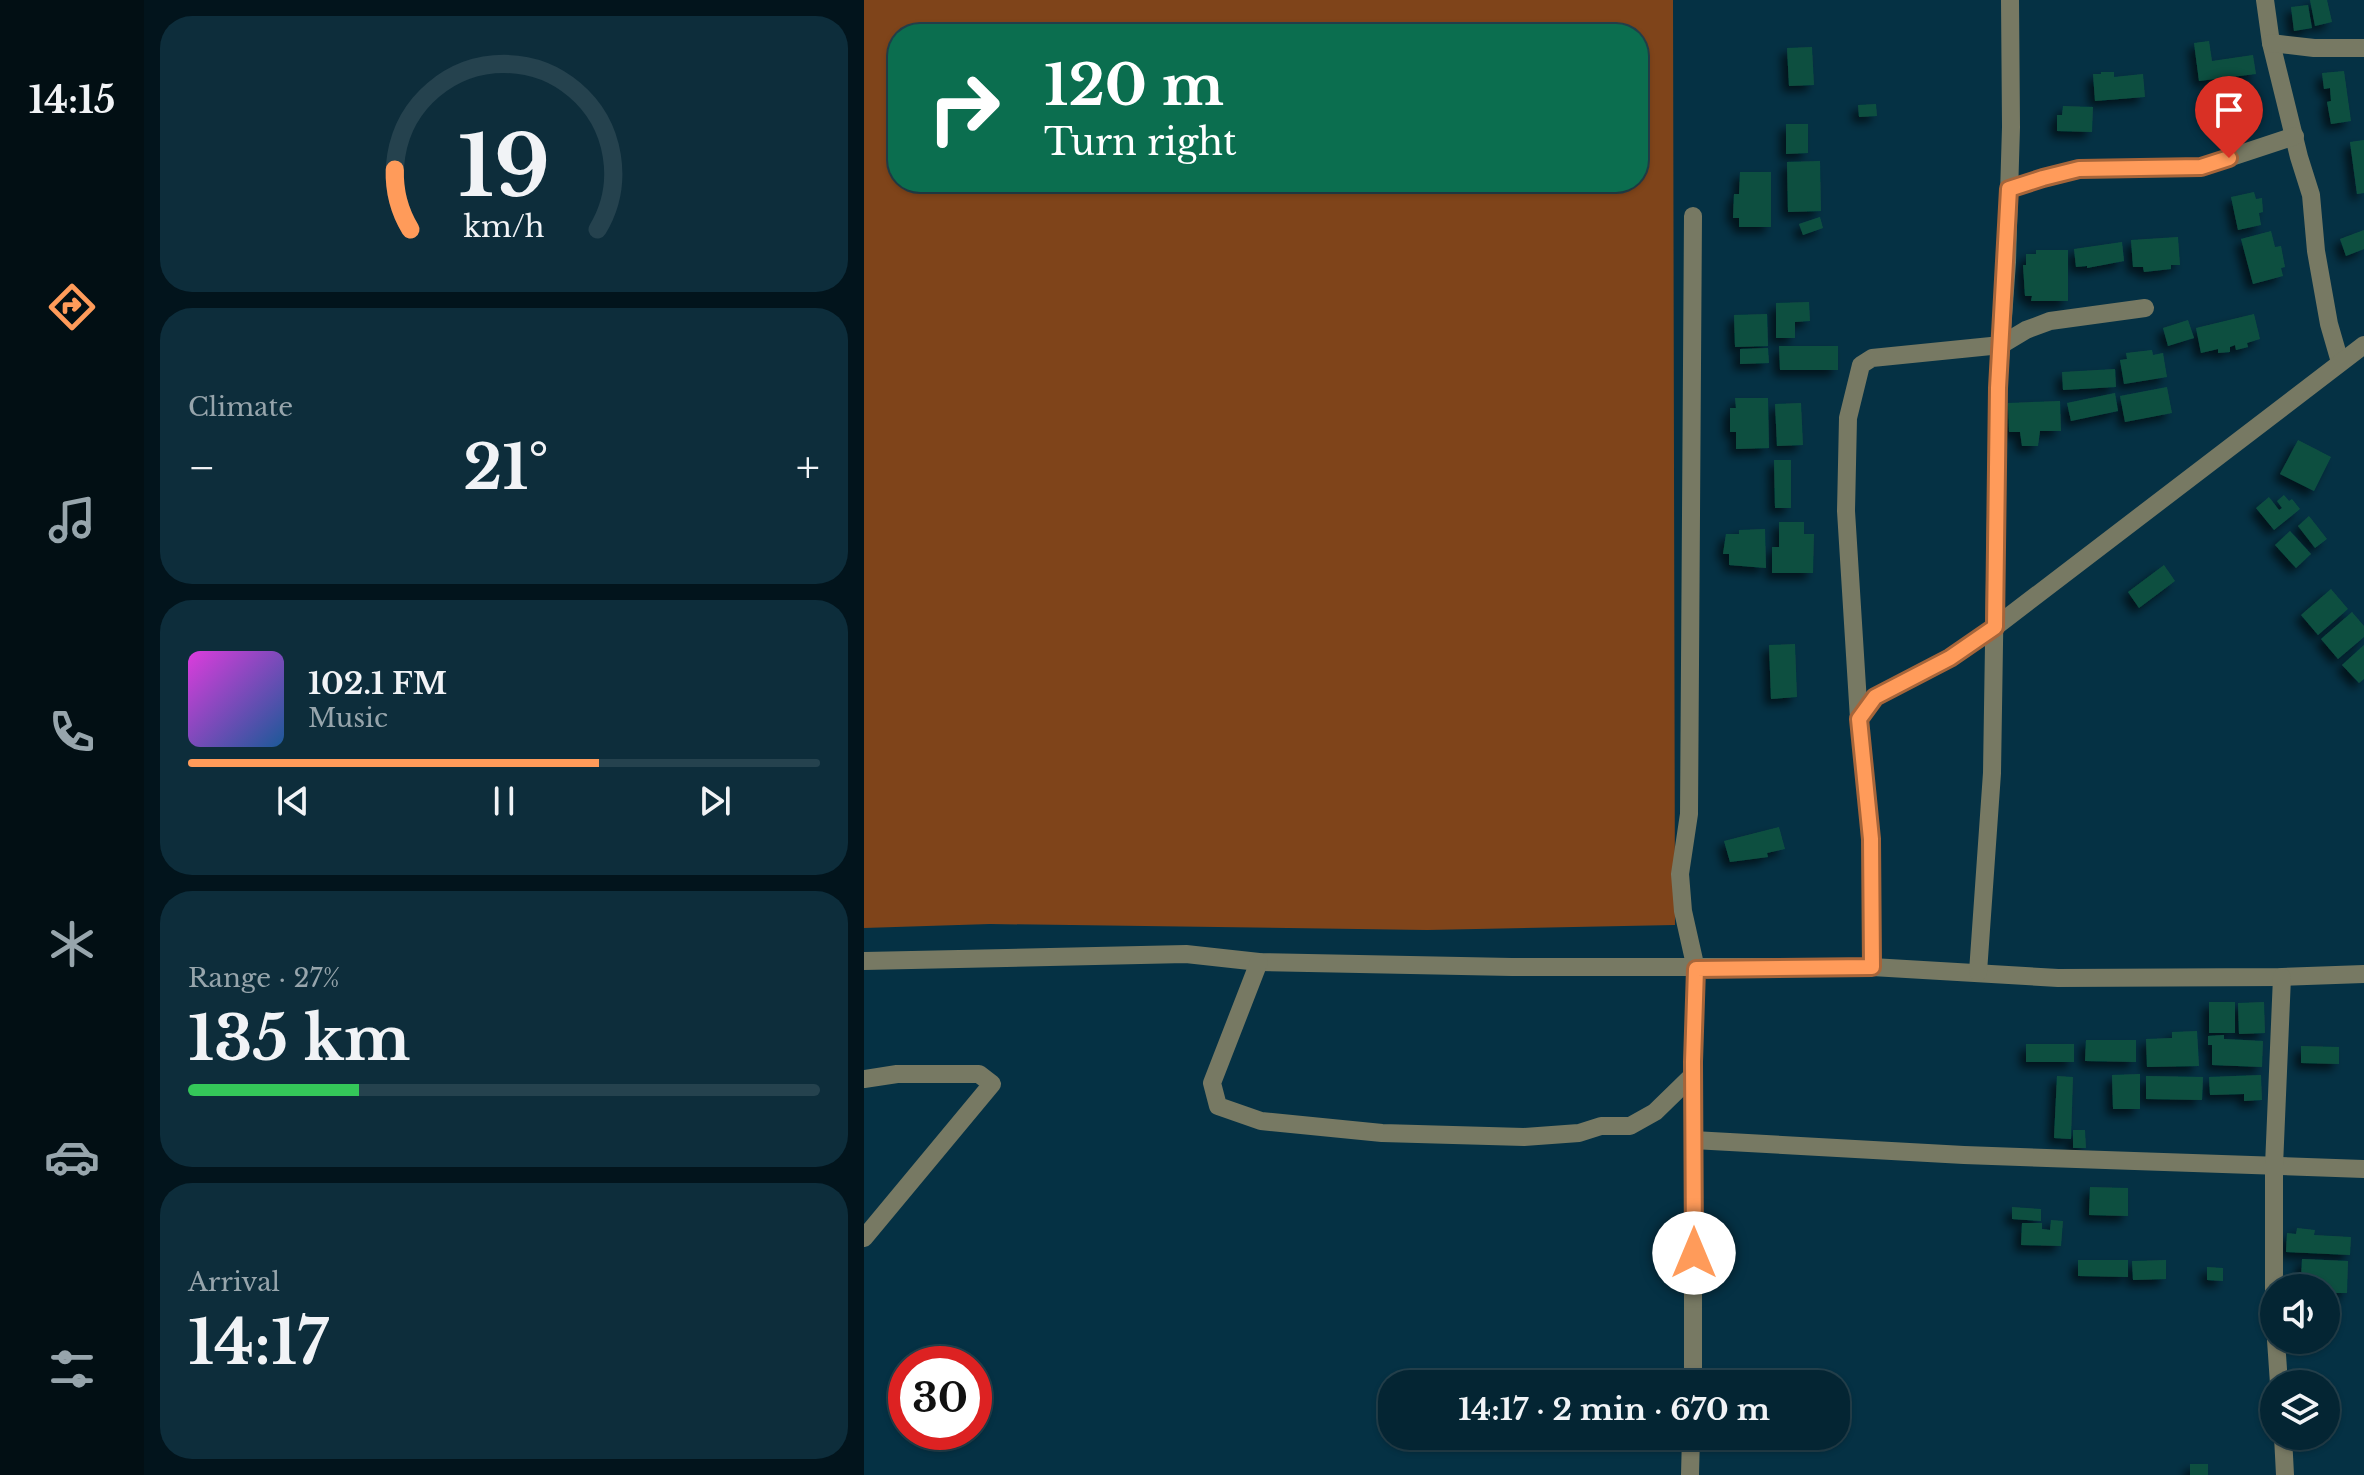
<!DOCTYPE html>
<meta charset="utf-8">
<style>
:root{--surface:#042533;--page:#0d2d3b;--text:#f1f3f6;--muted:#97a5ac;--line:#25424e;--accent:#ff9b5a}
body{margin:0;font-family:"Libre Baskerville",serif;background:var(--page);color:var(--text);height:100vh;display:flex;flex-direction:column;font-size:30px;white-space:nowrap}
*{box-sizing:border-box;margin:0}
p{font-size:26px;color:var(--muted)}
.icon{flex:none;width:44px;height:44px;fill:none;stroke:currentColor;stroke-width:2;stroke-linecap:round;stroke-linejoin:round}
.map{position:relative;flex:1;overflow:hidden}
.drawer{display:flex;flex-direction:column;gap:16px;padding:16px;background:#02141c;width:720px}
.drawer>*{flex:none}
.banner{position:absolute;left:24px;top:24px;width:760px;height:168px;border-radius:32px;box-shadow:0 2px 6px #0004,0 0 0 2px var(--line);background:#0b6e4f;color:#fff;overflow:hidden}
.buttons{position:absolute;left:1396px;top:1274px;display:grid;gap:16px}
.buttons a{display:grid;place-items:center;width:80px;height:80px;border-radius:50%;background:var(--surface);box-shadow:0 2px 6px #0004,0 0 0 2px var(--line);font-size:40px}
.speed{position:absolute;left:24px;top:1346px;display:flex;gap:16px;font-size:40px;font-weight:700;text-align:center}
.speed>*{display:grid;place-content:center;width:104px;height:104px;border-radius:50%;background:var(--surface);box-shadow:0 2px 6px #0004,0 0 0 2px var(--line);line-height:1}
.speed .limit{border:12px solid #d22;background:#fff;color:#111}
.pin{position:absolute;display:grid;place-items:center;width:68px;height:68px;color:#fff;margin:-82px -34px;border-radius:50% 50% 50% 0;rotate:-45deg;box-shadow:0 0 8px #0007}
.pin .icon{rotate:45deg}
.me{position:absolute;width:88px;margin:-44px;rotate:0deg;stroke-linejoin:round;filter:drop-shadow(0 0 6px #0008)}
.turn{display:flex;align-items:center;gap:28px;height:168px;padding:0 24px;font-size:36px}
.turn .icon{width:104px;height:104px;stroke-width:2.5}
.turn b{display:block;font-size:56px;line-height:68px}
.big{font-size:60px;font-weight:700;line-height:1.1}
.drawer .widget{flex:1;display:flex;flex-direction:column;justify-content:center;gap:12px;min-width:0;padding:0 28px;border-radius:32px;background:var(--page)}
.drawer .dial{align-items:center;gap:0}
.dial svg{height:208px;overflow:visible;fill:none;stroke:var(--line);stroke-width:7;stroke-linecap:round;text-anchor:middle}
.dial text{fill:var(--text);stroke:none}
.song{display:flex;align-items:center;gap:24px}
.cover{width:96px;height:96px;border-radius:12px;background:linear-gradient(135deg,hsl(300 70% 55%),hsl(210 70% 35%))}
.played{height:8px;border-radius:4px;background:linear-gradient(90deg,var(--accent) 65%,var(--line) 65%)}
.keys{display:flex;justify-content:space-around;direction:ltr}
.heat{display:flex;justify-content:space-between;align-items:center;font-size:44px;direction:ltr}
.charge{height:12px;border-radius:6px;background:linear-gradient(90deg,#34c759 27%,var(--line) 0)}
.trip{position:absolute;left:514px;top:1370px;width:472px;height:80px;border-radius:32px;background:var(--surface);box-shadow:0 2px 6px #0004,0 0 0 2px var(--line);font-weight:700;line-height:80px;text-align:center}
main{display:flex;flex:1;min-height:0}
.tabs{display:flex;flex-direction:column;width:144px;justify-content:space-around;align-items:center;background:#020f14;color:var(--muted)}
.tabs .icon{width:56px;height:56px}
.tabs .on{color:var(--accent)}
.tabs b{font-size:36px;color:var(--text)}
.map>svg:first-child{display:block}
.green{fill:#7f441a;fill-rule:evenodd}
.building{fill:#105040;filter:url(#shadow)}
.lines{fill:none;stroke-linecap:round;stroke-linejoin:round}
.minor{stroke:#777963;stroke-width:18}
.route-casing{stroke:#a6653a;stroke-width:20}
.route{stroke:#ff9b5a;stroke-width:14}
</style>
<main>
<nav class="tabs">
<b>14:15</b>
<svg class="icon on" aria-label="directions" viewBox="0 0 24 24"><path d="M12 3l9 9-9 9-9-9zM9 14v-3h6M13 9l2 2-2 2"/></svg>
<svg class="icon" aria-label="music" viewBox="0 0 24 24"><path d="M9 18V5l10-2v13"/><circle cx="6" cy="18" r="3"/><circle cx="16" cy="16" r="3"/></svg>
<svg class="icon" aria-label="phone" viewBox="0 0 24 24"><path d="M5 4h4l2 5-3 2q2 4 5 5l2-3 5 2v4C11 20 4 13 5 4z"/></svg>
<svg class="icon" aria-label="climate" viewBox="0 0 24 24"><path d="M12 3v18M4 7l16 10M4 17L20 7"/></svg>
<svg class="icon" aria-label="car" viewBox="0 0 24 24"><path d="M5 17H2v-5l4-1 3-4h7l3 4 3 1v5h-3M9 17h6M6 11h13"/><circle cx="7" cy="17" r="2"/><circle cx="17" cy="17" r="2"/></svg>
<svg class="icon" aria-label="filters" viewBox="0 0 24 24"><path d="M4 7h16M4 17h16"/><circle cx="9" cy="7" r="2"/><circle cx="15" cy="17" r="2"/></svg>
</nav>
<section class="drawer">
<div class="widget dial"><svg viewBox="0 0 100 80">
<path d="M14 69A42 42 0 1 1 86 69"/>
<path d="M14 69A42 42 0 0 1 8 46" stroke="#ff9b5a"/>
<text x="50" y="56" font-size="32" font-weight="700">19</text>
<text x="50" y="72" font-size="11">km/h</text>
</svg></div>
<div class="widget"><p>Climate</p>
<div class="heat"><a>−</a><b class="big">21°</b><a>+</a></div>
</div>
<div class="widget">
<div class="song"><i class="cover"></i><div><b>102.1 FM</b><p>Music</p></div></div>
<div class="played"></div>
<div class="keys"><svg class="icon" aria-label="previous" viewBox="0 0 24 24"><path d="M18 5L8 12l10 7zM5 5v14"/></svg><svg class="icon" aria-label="pause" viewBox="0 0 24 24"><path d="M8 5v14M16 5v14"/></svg><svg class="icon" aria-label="next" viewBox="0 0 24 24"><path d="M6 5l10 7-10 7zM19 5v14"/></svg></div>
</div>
<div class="widget"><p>Range · 27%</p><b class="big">135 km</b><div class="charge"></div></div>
<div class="widget"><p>Arrival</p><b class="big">14:17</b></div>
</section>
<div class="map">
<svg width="1500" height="1475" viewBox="0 0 1500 1475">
<defs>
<filter id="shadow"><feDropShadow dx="-6" dy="6" stdDeviation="4" flood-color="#0009"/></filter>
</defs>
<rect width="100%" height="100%" fill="#053144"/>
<path class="green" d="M0,0H809L811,925L563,930L126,924L0,928ZM34,34H774V182H34Z"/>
<g class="building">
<polygon points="1446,0 1463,0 1468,22 1451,26"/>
<polygon points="1444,5 1448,28 1430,31 1427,7"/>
<polygon points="1345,41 1348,61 1389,55 1392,74 1335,81 1330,43"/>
<polygon points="948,47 950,85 925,86 923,48"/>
<polygon points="1480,71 1487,121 1467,124 1463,102 1467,101 1466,88 1460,89 1458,73"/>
<polygon points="1237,72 1250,72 1250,77 1279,74 1281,97 1231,101 1229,74 1237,74"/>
<polygon points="1012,104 1013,116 995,117 994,105"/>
<polygon points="1199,106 1229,107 1228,132 1193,131 1193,115 1198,115"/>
<polygon points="922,124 944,124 944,153 922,154"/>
<polygon points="1500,140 1500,193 1493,194 1486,142"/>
<polygon points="956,161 957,211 924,212 923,162"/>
<polygon points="876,172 907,172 907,227 875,227 875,218 869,218 870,194 875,194"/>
<polygon points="1390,192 1392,199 1398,198 1399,212 1395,213 1397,225 1374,230 1367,197"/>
<polygon points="956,217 959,228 939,235 935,224"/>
<polygon points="1500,230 1500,249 1482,256 1476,239"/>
<polygon points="1407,231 1411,247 1417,246 1421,267 1417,268 1419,276 1389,284 1377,239"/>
<polygon points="1314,237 1316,265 1307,265 1307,269 1280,272 1279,267 1269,267 1267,240"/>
<polygon points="1258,242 1260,261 1223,268 1223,266 1212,267 1210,249"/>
<polygon points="1172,250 1204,250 1204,301 1167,301 1168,296 1161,296 1159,265 1162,265 1162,254 1172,254"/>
<polygon points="945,302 946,321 931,322 931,338 912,338 912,303"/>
<polygon points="903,314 904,346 871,347 870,315"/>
<polygon points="1390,314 1396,339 1383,343 1384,347 1372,350 1371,345 1366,347 1366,352 1354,353 1354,349 1337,353 1332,328"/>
<polygon points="1324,320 1330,338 1304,346 1299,328"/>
<polygon points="915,346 974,346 974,370 916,370"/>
<polygon points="904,348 905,363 876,364 876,349"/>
<polygon points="1288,350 1289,355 1299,353 1303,377 1260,384 1256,360 1263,359 1262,353"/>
<polygon points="1251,369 1252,387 1199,390 1198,372"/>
<polygon points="1303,387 1308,413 1261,422 1256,396"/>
<polygon points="1251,393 1254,411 1207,421 1203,403"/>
<polygon points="871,398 904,398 905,448 872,449 872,432 866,432 866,408 872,408"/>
<polygon points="1196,401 1197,431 1176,431 1174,446 1158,446 1156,432 1145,432 1144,403"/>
<polygon points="937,403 939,445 913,446 911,404"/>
<polygon points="1434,440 1467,457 1450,491 1416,474"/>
<polygon points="910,460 927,460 927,508 911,508"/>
<polygon points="1420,495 1425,501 1428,499 1436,509 1410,530 1392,508 1405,497 1415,510 1418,508 1413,501"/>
<polygon points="1445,516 1463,539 1451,548 1434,526"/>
<polygon points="915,522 940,522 940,534 950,534 949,573 908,573 908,547 915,547"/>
<polygon points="901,529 902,568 865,565 865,554 859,554 862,534 875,534 875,530"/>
<polygon points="1426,531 1447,554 1432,568 1411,545"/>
<polygon points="1300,565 1311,581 1275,608 1264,592"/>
<polygon points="1467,589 1484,609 1454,635 1437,615"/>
<polygon points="1488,612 1500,626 1500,637 1474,659 1457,639"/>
<polygon points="931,644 933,697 907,699 905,645"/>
<polygon points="1500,645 1500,679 1495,683 1478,665"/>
<polygon points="915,827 921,849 903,853 904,857 866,862 860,841"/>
<rect x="1345" y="1002" width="26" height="31"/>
<polygon points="1400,1002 1401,1033 1375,1034 1374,1003"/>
<polygon points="1333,1031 1335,1066 1283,1067 1282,1039 1308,1038 1308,1032"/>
<polygon points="1360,1035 1360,1039 1399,1041 1398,1067 1348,1065 1348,1045 1344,1045 1344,1036"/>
<polygon points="1222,1040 1272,1040 1272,1062 1221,1061"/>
<rect x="1162" y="1044" width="48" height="18"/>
<polygon points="1437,1046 1475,1047 1475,1064 1437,1063"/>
<polygon points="1276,1074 1276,1109 1249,1109 1248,1075"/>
<polygon points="1397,1075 1398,1100 1380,1101 1380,1094 1346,1095 1345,1077"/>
<polygon points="1193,1076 1209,1077 1207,1139 1190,1138"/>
<polygon points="1282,1076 1339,1077 1338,1100 1282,1099"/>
<polygon points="1209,1130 1221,1130 1222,1148 1209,1148"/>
<polygon points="1226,1187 1264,1188 1264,1216 1225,1215"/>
<polygon points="1148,1207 1177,1209 1177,1221 1148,1219"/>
<polygon points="1187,1220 1199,1221 1197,1246 1157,1245 1158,1223 1178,1223 1178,1229 1186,1230"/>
<polygon points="1433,1228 1451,1230 1450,1235 1487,1237 1486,1255 1422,1252 1423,1233 1432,1234"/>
<polygon points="1438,1259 1484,1261 1483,1293 1462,1293 1462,1288 1441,1288 1441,1281 1437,1281"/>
<polygon points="1214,1260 1264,1260 1264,1277 1214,1276"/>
<polygon points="1302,1260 1302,1279 1269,1280 1268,1261"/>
<polygon points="1343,1267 1359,1268 1359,1281 1343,1280"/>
<rect x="1326" y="1464" width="18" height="11"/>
</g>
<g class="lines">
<g class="minor">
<polyline points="1401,0 1407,43 1435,157 1447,195 1452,251 1465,324 1476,362"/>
<polyline points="1407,43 1450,48 1500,48"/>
<polyline points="1145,189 1179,178 1215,169 1337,167 1431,136"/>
<polyline points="829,216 825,814 816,874 819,911 832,969 829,1062 829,1384"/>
<polyline points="995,719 1011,697 1086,658 1131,627 1500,345"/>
<polyline points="0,961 322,954 395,962 648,967 1008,967 1194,978 1418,977 1500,974"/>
<polyline points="395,962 348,1083 354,1106 397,1121 518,1133 660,1137 715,1133 737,1126 766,1126 791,1112 829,1075"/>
<polyline points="1008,967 1007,839 995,719 982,511 984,418 997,365 1008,358 1137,345 1162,330 1186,321 1281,308"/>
<polyline points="1114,972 1128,773 1134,388 1143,262 1147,127 1146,0"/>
<polyline points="0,1079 33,1074 115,1074 128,1084 0,1238"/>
<polyline points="829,1140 1100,1155 1500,1169"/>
<polyline points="1410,1301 1410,1166 1418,977"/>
<polyline points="1412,1340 1415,1384"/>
<polyline points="1419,1436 1421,1475"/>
<polyline points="826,1475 827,1436"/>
</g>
</g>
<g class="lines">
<defs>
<polyline id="route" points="830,1253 829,1062 832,969 1008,967 1007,839 995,719 1011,697 1086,658 1131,627 1134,388 1145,189 1179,178 1215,169 1337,167 1365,158"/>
</defs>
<use href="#route" class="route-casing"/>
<use href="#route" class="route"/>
</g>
</svg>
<div class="buttons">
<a><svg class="icon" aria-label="sound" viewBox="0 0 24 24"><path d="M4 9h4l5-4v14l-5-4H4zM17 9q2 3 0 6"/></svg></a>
<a><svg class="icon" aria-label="layers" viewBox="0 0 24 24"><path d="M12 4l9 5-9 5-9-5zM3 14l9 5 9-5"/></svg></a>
</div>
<div class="speed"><div class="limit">30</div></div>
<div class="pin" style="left:1365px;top:158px;background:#d93025"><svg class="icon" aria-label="arrive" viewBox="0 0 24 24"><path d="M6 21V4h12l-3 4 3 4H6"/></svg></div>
<svg class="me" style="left:830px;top:1253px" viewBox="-20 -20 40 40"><circle r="19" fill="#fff"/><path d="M0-13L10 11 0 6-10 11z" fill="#ff9b5a"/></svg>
<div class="trip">14:17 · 2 min · 670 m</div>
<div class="banner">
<div class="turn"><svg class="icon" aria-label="right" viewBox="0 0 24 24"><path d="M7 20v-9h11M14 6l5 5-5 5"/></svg><div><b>120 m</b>Turn right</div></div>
</div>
</div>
</main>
